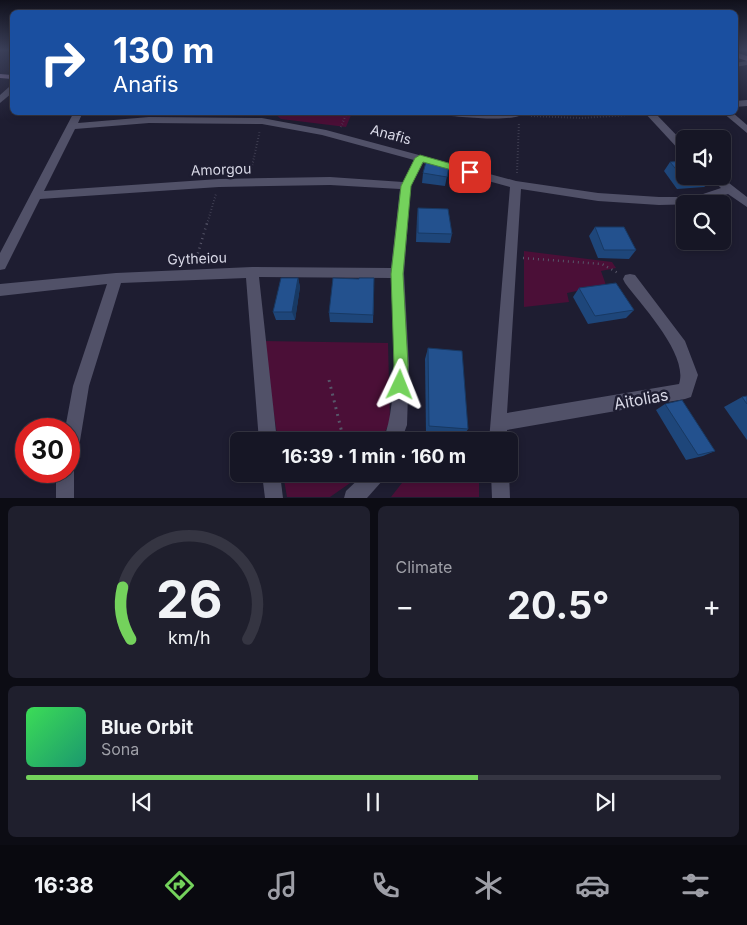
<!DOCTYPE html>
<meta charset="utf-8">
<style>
:root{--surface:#161625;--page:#1f1f2d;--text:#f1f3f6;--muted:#9e9fa7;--line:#353542;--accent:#74d25c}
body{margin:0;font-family:Inter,sans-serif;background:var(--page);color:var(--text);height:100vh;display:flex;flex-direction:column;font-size:19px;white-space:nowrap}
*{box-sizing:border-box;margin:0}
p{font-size:16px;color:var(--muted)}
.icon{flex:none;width:28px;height:28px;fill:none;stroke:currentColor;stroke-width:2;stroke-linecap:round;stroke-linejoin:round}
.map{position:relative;height:498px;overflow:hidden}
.panel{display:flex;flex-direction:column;gap:8px;padding:8px;background:#0c0c14;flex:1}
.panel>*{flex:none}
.guide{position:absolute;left:10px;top:10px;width:728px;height:105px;border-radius:8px;box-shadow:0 2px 8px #0003,0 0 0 1px var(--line);background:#1a4fa0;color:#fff;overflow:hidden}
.buttons{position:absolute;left:676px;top:130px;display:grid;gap:10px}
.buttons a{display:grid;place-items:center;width:55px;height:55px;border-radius:8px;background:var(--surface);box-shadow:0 2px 8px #0003,0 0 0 1px var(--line);font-size:25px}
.speed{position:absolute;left:15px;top:418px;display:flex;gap:10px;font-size:25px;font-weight:700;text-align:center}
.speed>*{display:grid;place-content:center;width:65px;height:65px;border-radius:50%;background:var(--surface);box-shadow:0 2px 8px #0003,0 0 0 1px var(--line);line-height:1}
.speed .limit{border:8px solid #d22;background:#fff;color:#111}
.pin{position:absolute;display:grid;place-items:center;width:42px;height:42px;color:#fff;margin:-21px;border-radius:10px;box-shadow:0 2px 8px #0006}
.me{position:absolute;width:55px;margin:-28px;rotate:2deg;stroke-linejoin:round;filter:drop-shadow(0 0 4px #0008)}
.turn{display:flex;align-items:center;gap:18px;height:105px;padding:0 20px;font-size:22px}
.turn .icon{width:65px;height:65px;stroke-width:2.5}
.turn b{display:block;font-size:35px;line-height:42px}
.big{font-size:38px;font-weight:700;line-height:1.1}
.panel .tile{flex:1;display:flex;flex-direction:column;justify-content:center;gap:8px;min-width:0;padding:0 18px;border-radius:8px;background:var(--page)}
.panel .dial{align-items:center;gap:0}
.dial svg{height:130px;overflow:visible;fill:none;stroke:var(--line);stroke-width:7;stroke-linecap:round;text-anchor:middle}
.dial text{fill:var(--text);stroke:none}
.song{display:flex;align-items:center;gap:15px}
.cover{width:60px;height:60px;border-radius:8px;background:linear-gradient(135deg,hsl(130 70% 55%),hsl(160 70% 35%))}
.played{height:5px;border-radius:2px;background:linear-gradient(90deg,var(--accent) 65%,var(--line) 65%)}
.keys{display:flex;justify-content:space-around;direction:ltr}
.heat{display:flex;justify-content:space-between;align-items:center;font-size:28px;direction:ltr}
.panel .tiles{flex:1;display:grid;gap:8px;grid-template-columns:1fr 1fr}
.tile:last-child{grid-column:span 2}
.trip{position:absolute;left:230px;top:432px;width:288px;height:50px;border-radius:8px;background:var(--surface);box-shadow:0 2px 8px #0003,0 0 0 1px var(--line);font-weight:700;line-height:50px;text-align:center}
.tab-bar{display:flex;height:80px;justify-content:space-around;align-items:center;background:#09090f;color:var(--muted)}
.tab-bar .icon{width:35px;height:35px}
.tab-bar .on{color:var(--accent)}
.tab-bar b{font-size:22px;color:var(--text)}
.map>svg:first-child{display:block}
.green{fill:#4b0f37}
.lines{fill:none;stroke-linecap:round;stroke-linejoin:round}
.path-far2{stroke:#575669;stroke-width:2;stroke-dasharray:0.5 2.5;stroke-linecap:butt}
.path-far1{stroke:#575669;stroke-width:2.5;stroke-dasharray:1 4;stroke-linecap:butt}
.path{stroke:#575669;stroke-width:3;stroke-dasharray:2 5;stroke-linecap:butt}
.lane{fill:#515168;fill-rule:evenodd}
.street{fill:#515168;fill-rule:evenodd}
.secondary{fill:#766a8c;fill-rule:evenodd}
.wall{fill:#1e467a}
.shaded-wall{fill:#183963}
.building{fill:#23518e;stroke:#183963}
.route{fill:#74d25c;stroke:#4b883c}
.labels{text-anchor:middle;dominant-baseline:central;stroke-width:5;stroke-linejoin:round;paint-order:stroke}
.street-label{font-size:14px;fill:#d8d8e6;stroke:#1e1d31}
.near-street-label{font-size:16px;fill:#d8d8e6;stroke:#1e1d31}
</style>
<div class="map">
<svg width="747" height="498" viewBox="0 0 747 498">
<rect width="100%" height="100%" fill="#1e1d31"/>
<g class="green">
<polygon points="274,113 275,112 352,113 346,127 281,119"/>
<polygon points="524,251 612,262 616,268 601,271 606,285 567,293 569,302 524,307"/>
<polygon points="263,341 388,343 390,422 380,441 278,441"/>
<polygon points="283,474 363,474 330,497 287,497"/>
<polygon points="409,474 479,474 479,497 391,497"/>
</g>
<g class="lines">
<g class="path-far2">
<polyline points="531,116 580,118 629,115 635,112"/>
<polyline points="341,127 347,112"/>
<polyline points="251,171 260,130"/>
<polyline points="517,173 519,122"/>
<polyline points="207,224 216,194"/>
</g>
<g class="path-far1">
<polyline points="523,258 602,264 618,273"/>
<polyline points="195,263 207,223"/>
</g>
<polyline class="path" points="329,380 344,441"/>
<polygon class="lane" points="747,61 747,65 735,67 735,63"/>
<g class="street">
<polygon points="9,87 12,87 12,93 0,103 0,95"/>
<polygon points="747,100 747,106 735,107 735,101"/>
<path d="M74,112H83L78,123L149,117L262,118L326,130L516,181L598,193L659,197H694L721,188L708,176H720L747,197V207L728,194L698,204L659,205L598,201L521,189L507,413L679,384C689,355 642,306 625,283L623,279L625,275L630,274L635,275L685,341L698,375L691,397L685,399L507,430V441H489L510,187L423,163L411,186L404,273L409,365L407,425L401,441H383C400,398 392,325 391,278L259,277L277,441H259L246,278L121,283L89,386L78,453L75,459L69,462V429H65L73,386L107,284L0,296V284L116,273L252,267L391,268L400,189L330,185L219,187L40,199L5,269L0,270V253ZM149,123L262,124L322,135L414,160L403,182L330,177L219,179L44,191L75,129Z"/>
<path d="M435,112H525C518,124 455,116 439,115Z"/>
<polygon points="644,112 654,112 685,144 685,153 681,152"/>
<polygon points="722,112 732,112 747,125 747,133"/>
<polygon points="69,463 71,465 74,471 74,498 56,498 56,471 69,471"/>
<polygon points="509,473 510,498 492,498 491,474"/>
<polygon points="262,474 280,474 283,498 265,498"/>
<polygon points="364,474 386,474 383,480 367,498 344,498 346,491"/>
</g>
<g class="secondary">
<polygon points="735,52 747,56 747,61 735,57"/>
<polygon points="0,74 12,75 12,79 0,78"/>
</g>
</g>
<g class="wall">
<polygon points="670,162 685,176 715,176 711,182 704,187 677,189 664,171"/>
<polygon points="449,166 445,186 422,183 423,173"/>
<polygon points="418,208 452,234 450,243 416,242 417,217"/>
<polygon points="595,227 636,250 629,259 598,258 589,236"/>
<polygon points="298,278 300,287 295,320 276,320 273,312"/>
<polygon points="374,287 373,323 330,322 329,313"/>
<polygon points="579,288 634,310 626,318 588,324 573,297"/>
<polygon points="428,348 468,429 463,437 426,434 425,359"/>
<polygon points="747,396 747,440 724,407 742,397"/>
<polygon points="665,404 715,451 703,456 686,460 656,410"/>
</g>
<g class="shaded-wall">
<polygon points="713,176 715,176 711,182 704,187"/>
<polygon points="298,278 300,287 295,320 292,312"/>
</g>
<g class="building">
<polygon points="685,161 685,176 713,176 711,178 684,179 670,162"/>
<polygon points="426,162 449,166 447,177 423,173"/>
<polygon points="418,208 448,209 452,234 418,233"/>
<polygon points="595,227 624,227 636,250 604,250"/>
<polygon points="281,278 298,278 292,312 273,312"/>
<polygon points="333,278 359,279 359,278 374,278 373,315 329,313"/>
<polygon points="616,283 634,310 595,316 579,288"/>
<polygon points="428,348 462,351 468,429 429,426"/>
<polygon points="747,396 747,404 742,397"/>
<polygon points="682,400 715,451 698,455 665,404"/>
</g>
<linearGradient id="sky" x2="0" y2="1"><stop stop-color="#10101b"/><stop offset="0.42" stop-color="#3b405a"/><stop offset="1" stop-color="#3b405a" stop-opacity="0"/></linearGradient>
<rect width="747" height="120" fill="url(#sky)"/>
<polygon class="route" points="420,155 473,170 475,172 470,175 423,162 411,186 403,274 408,365 407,385 405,390 400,392 395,390 392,385 394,365 391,274 401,186 415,158"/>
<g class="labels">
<g class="street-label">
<text transform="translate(391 134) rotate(15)">Anafis</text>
<text transform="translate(221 169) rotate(-2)">Amorgou</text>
<text transform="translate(197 258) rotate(-2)">Gytheiou</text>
</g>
<g class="near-street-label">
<text transform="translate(641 399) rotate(-10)">Aitolias</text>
</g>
</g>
</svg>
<div class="buttons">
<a><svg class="icon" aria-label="sound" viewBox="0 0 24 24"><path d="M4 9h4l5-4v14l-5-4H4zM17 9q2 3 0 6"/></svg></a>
<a><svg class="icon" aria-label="search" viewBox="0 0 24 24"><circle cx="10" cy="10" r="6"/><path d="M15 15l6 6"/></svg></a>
</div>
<div class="speed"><div class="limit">30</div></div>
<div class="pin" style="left:470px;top:172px;background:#d93025"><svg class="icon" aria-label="arrive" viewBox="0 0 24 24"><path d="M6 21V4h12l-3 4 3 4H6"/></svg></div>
<svg class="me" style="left:400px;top:385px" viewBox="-20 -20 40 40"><path d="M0-17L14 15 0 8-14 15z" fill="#74d25c" stroke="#fff" stroke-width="4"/></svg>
<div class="trip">16:39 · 1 min · 160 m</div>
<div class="guide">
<div class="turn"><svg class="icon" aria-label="right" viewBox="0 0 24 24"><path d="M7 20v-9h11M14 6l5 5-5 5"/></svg><div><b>130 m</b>Anafis</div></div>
</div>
</div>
<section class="panel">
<div class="tiles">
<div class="tile dial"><svg viewBox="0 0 100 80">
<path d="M14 69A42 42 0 1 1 86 69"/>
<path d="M14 69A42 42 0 0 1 9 37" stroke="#74d25c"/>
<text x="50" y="56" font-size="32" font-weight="700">26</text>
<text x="50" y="72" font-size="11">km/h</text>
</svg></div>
<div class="tile"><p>Climate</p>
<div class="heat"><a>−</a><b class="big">20.5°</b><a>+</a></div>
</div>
<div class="tile">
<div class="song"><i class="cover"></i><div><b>Blue Orbit</b><p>Sona</p></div></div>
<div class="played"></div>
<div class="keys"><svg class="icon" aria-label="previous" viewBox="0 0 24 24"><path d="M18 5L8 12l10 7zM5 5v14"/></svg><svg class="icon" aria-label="pause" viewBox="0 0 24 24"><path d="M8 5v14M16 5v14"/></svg><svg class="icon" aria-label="next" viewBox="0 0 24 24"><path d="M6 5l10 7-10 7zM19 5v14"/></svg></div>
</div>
</div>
</section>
<nav class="tab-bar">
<b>16:38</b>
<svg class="icon on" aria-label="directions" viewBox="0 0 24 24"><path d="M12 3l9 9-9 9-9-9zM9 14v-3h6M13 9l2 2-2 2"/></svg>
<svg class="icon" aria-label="music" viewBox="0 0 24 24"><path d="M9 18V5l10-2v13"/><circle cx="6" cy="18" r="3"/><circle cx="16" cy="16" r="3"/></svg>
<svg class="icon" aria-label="phone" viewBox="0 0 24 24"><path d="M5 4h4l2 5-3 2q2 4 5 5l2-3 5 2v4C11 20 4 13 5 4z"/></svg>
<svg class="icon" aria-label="climate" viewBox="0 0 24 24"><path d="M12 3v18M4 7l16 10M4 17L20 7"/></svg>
<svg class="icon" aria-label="car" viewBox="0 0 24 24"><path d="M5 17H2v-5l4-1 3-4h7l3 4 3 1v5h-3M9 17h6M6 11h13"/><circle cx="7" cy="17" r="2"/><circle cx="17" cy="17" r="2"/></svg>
<svg class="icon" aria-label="filters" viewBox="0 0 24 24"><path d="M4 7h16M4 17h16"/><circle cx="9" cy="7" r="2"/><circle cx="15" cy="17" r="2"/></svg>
</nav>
